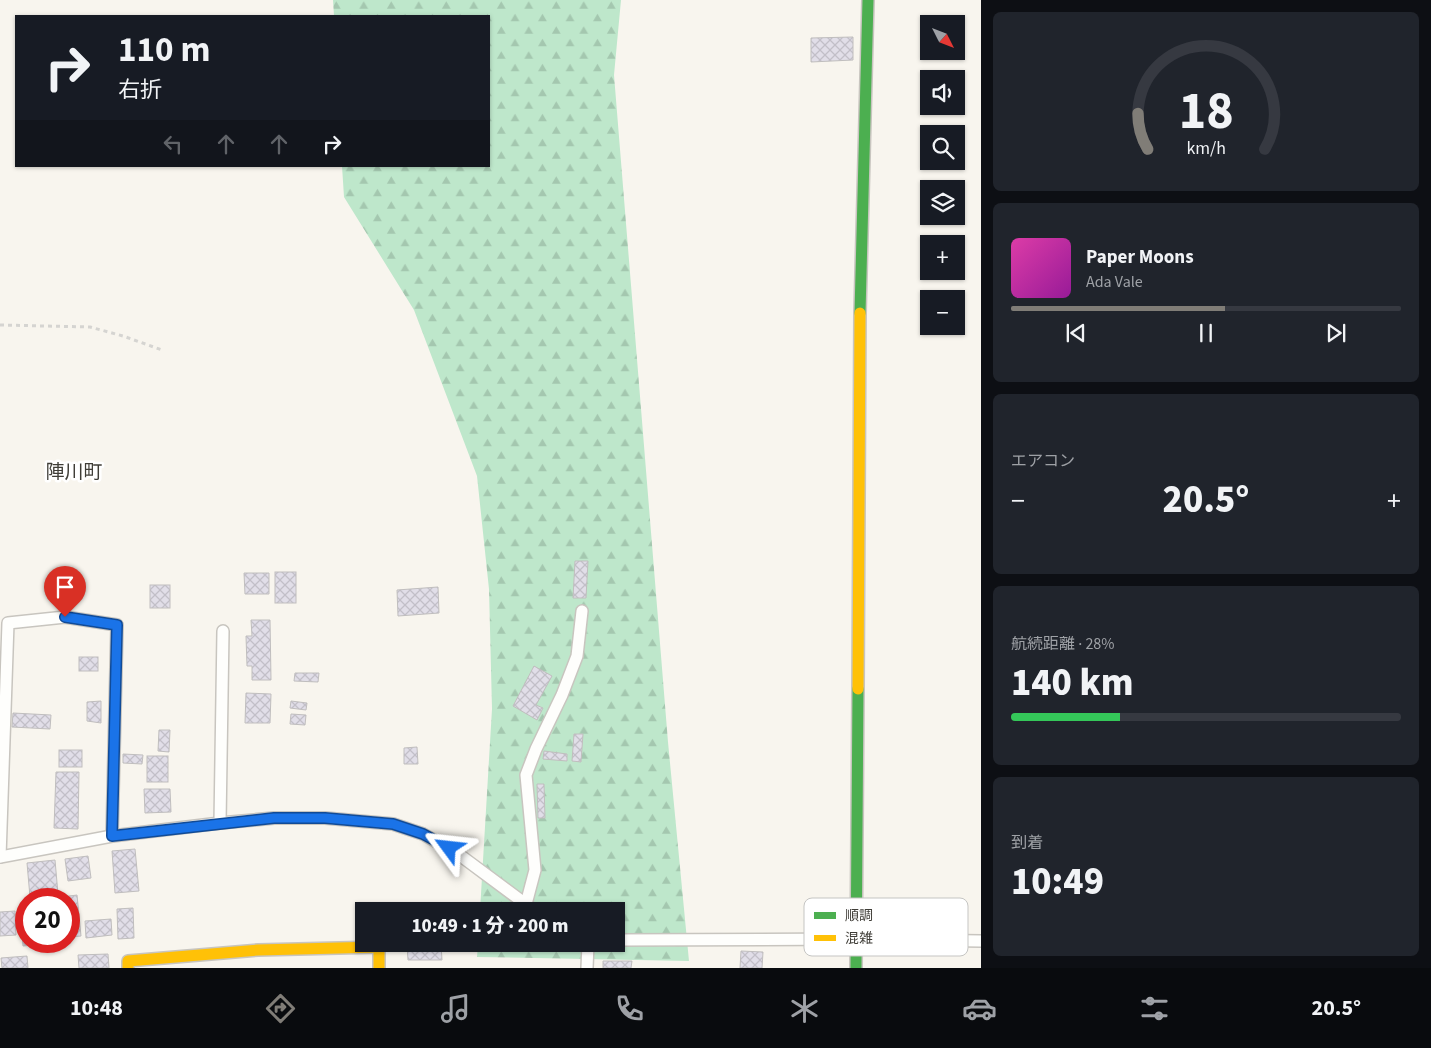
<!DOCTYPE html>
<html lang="ja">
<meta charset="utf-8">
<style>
:root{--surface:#171b24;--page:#20242c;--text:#f1f3f6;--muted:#9ea1a6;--line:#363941;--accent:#807d77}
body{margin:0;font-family:"Source Sans 3","Noto Sans JP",sans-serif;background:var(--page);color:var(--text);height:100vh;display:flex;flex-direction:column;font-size:19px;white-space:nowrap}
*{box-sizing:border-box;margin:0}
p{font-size:16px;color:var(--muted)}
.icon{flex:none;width:28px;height:28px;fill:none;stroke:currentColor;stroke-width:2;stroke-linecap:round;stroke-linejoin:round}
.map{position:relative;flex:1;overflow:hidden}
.details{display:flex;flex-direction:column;gap:12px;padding:12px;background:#0d0f14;width:450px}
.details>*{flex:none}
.hud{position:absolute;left:15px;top:15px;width:475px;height:152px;border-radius:0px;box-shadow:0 1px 4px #0004;background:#171b24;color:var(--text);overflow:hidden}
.needle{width:32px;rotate:132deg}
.tools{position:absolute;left:920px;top:15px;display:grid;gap:10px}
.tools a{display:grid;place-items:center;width:45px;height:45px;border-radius:0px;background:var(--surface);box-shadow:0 1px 4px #0004;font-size:25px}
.speed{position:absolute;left:15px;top:888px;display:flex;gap:10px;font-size:25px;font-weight:700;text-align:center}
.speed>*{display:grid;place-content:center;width:65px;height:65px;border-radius:50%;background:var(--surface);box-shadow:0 1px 4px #0004;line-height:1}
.speed .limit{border:8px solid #d22;background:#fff;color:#111}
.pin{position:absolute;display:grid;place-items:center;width:42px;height:42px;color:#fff;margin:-51px -21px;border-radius:50% 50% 50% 0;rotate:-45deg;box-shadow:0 0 5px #0007}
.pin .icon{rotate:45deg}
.me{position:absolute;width:55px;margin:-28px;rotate:300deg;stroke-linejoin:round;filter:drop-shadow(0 0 4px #0008)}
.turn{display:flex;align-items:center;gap:18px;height:105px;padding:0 20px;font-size:22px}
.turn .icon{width:65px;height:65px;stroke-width:2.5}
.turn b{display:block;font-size:35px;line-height:42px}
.lanes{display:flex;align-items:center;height:48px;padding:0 20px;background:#0003;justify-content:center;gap:25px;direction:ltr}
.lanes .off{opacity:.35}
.big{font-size:38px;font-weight:800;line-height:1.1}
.details .card{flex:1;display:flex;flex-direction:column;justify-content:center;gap:8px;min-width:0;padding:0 18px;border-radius:8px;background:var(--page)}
.details .dial{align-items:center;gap:0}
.dial svg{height:130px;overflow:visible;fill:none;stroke:var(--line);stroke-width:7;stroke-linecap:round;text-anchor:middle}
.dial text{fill:var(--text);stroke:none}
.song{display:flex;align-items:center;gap:15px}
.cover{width:60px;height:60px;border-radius:8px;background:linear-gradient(135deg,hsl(320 70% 55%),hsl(300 70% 35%))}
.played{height:5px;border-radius:2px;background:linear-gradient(90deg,var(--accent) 55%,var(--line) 55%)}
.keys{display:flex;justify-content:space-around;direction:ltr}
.heat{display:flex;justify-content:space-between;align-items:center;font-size:28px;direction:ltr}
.charge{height:8px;border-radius:4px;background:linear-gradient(90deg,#34c759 28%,var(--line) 0)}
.trip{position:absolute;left:355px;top:902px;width:270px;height:50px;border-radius:0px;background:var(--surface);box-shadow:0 1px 4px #0004;font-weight:800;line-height:50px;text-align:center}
.dock{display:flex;height:80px;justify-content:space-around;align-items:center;background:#090b0e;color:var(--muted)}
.dock .icon{width:35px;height:35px}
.dock .selected{color:var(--accent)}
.dock b{font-size:22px;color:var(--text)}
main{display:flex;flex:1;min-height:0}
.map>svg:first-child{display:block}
.forest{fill:url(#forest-firs)}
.building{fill:url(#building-cross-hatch);stroke:#c0bebe}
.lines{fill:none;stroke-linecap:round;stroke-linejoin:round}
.lane-casing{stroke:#c8c5bf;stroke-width:14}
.fast-casing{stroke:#c8c5bf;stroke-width:14}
.slow-casing{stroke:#c8c5bf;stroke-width:14}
.path{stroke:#d5d4d1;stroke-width:3;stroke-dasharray:4 4;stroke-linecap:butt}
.lane{stroke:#fefefc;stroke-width:11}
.fast{stroke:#4caf50;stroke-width:11}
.slow{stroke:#ffc107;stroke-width:11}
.route-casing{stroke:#114b97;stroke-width:12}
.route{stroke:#1a73e8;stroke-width:9}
.labels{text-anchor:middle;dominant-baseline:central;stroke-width:5;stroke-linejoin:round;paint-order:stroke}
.quarter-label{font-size:19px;fill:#3f3d37;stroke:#fff}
.key{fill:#fff;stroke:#c5c5c3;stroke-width:1}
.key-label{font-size:14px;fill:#3f3d37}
</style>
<main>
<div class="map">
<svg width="981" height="968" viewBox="0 0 981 968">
<defs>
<pattern id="forest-firs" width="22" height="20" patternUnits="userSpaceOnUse" patternTransform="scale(1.25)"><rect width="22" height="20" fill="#bee7cb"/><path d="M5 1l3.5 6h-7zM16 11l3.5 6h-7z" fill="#a4c7af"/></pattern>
<pattern id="building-cross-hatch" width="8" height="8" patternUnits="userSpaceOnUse" patternTransform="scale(1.25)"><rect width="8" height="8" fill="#e1dee8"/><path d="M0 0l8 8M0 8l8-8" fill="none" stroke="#c2bfc8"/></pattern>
</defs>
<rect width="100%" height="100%" fill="#f8f5ee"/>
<polygon class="forest" points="333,0 621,0 614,75 668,742 689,961 477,957 478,944 616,944 616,911 480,911 492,709 489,589 477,476 414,310 344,197 342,166 489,166 489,16 334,16"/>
<g class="building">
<polygon points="853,37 853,60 811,62 811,38"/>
<polygon points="575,561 588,561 586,598 573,598"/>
<rect x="275" y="572" width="21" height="31"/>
<polygon points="244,573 269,573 269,594 245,594"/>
<rect x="150" y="585" width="20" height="23"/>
<polygon points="438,587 439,613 398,616 397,590"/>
<polygon points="251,620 270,620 271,680 252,680 252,666 247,666 246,636 252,636"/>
<rect x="79" y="657" width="19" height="14"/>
<polygon points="534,666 552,676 536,705 543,708 537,720 513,706"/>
<polygon points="295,673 319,673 318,682 294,681"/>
<polygon points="246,693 271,694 270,723 245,723"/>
<polygon points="101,701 101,723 87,721 87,702"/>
<polygon points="291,701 307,703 306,710 290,708"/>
<polygon points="13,713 51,715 50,729 12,727"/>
<polygon points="291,714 306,715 305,725 290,724"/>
<polygon points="159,730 170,730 169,752 158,751"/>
<polygon points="574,734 583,734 581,762 572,761"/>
<polygon points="417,747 418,764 404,764 404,748"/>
<rect x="59" y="750" width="23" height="17"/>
<polygon points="544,751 567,754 567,761 543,759"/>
<polygon points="123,754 143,755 142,764 123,763"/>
<rect x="147" y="756" width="21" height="26"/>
<polygon points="56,772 79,772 78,829 54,828"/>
<polygon points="537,784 544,784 545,818 538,818"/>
<polygon points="144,789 170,789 171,812 145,813"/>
<polygon points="135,849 139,891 115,893 112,851"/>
<polygon points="88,856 91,878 68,881 65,859"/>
<polygon points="55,860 58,894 30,897 27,863"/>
<polygon points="77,895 81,936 69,937 69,899 62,899 62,897"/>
<polygon points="133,908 134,938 118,939 117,909"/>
<polygon points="15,911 16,935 0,936 0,912"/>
<polygon points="111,919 112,935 86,938 85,921"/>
<polygon points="26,920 26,941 59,941 59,943 23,946 21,921"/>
<polygon points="407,944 441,944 442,960 408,960"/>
<polygon points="741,951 763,952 762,968 740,968"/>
<polygon points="108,954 109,968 79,968 78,955"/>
<polygon points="27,956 28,968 2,968 1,958"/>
<polygon points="603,961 632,961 631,968 603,968"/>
</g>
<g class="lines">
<defs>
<g id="lane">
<polyline points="220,823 223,631"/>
<polyline points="0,857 112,836 220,823 274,818 325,818 393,824 423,834 461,856 535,911"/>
<polyline points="0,857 8,623 65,617 117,625 112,836"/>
<polyline points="526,904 535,870 526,775 536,749 562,695 577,656 582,611"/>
<polyline points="616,940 857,939 981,941"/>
<polyline points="587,968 588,944"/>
</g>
<g id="fast">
<polyline points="860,313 868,0"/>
<polyline points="856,968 858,689"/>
</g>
<g id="slow">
<polyline points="858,689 860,313"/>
<polyline points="128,968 128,961 258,950 379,947 379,968"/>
</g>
</defs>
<use href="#lane" class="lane-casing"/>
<use href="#fast" class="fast-casing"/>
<use href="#slow" class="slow-casing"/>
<polyline class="path" points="0,325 90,327 123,336 162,350"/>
<use href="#lane" class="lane"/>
<use href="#fast" class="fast"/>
<use href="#slow" class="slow"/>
</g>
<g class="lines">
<defs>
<polyline id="route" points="65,617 117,625 112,836 274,818 325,818 393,824 423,834 449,848"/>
</defs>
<use href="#route" class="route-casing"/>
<use href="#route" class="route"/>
</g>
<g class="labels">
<g class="quarter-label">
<text x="74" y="472">陣川町</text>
</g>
</g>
<rect x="804" y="898" width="164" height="58" rx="8" class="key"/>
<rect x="814" y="912" width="22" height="7" fill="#4caf50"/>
<rect x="814" y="935" width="22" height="6" fill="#ffc107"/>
<g class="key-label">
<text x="845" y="920">順調</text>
<text x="845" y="943">混雑</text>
</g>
</svg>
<div class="tools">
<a><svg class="needle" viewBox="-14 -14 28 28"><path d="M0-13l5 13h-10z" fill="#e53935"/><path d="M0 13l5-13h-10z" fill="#9ea1a6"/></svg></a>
<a><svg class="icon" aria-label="sound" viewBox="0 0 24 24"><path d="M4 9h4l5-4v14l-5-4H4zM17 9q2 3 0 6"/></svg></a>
<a><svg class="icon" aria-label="search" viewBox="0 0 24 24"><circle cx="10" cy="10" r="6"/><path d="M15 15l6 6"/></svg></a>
<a><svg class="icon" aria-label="layers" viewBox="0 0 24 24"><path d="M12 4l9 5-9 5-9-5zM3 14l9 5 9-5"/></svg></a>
<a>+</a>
<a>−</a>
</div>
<div class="speed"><div class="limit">20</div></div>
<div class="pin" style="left:65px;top:617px;background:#d93025"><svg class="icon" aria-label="arrive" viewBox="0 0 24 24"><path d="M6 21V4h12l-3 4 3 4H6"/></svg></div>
<svg class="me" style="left:449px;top:848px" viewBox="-20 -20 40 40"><path d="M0-17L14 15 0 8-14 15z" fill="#1a73e8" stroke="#fff" stroke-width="4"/></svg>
<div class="trip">10:49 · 1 分 · 200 m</div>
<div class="hud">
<div class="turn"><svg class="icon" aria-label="right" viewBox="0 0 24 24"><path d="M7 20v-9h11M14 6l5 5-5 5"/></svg><div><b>110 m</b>右折</div></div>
<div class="lanes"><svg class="icon off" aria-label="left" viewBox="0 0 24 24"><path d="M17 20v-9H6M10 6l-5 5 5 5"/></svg><svg class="icon off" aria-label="ahead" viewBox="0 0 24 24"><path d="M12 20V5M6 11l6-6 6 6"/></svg><svg class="icon off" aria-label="ahead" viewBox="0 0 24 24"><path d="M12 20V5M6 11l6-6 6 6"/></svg><svg class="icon" aria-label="right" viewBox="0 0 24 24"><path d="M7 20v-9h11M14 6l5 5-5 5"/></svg></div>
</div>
</div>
<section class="details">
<div class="card dial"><svg viewBox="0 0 100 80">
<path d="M14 69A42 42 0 1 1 86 69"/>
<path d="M14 69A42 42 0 0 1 8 47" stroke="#807d77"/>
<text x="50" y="56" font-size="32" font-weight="700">18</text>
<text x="50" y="72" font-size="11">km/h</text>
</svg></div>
<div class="card">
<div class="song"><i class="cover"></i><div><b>Paper Moons</b><p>Ada Vale</p></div></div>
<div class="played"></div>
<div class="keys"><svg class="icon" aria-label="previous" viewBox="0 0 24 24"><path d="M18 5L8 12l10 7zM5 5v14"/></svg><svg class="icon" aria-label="pause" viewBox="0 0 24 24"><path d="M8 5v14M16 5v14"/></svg><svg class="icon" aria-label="next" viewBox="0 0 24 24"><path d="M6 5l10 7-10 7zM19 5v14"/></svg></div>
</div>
<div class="card"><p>エアコン</p>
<div class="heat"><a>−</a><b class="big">20.5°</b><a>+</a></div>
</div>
<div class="card"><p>航続距離 · 28%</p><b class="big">140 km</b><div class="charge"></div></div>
<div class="card"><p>到着</p><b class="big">10:49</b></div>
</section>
</main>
<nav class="dock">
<b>10:48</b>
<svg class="icon selected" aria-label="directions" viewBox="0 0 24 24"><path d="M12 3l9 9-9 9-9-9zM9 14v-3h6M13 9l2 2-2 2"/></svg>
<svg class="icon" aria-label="music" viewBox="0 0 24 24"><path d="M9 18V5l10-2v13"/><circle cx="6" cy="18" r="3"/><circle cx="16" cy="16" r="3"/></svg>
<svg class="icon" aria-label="phone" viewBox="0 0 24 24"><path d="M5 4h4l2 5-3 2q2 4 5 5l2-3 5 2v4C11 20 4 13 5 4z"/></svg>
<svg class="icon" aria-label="climate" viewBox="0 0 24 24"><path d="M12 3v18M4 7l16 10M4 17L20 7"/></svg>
<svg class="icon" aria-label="car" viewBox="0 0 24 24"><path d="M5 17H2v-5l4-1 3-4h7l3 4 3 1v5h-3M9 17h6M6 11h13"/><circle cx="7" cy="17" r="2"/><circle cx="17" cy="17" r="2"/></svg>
<svg class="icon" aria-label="filters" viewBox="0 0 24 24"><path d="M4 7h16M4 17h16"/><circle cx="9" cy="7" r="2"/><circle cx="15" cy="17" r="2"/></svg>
<b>20.5°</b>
</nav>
